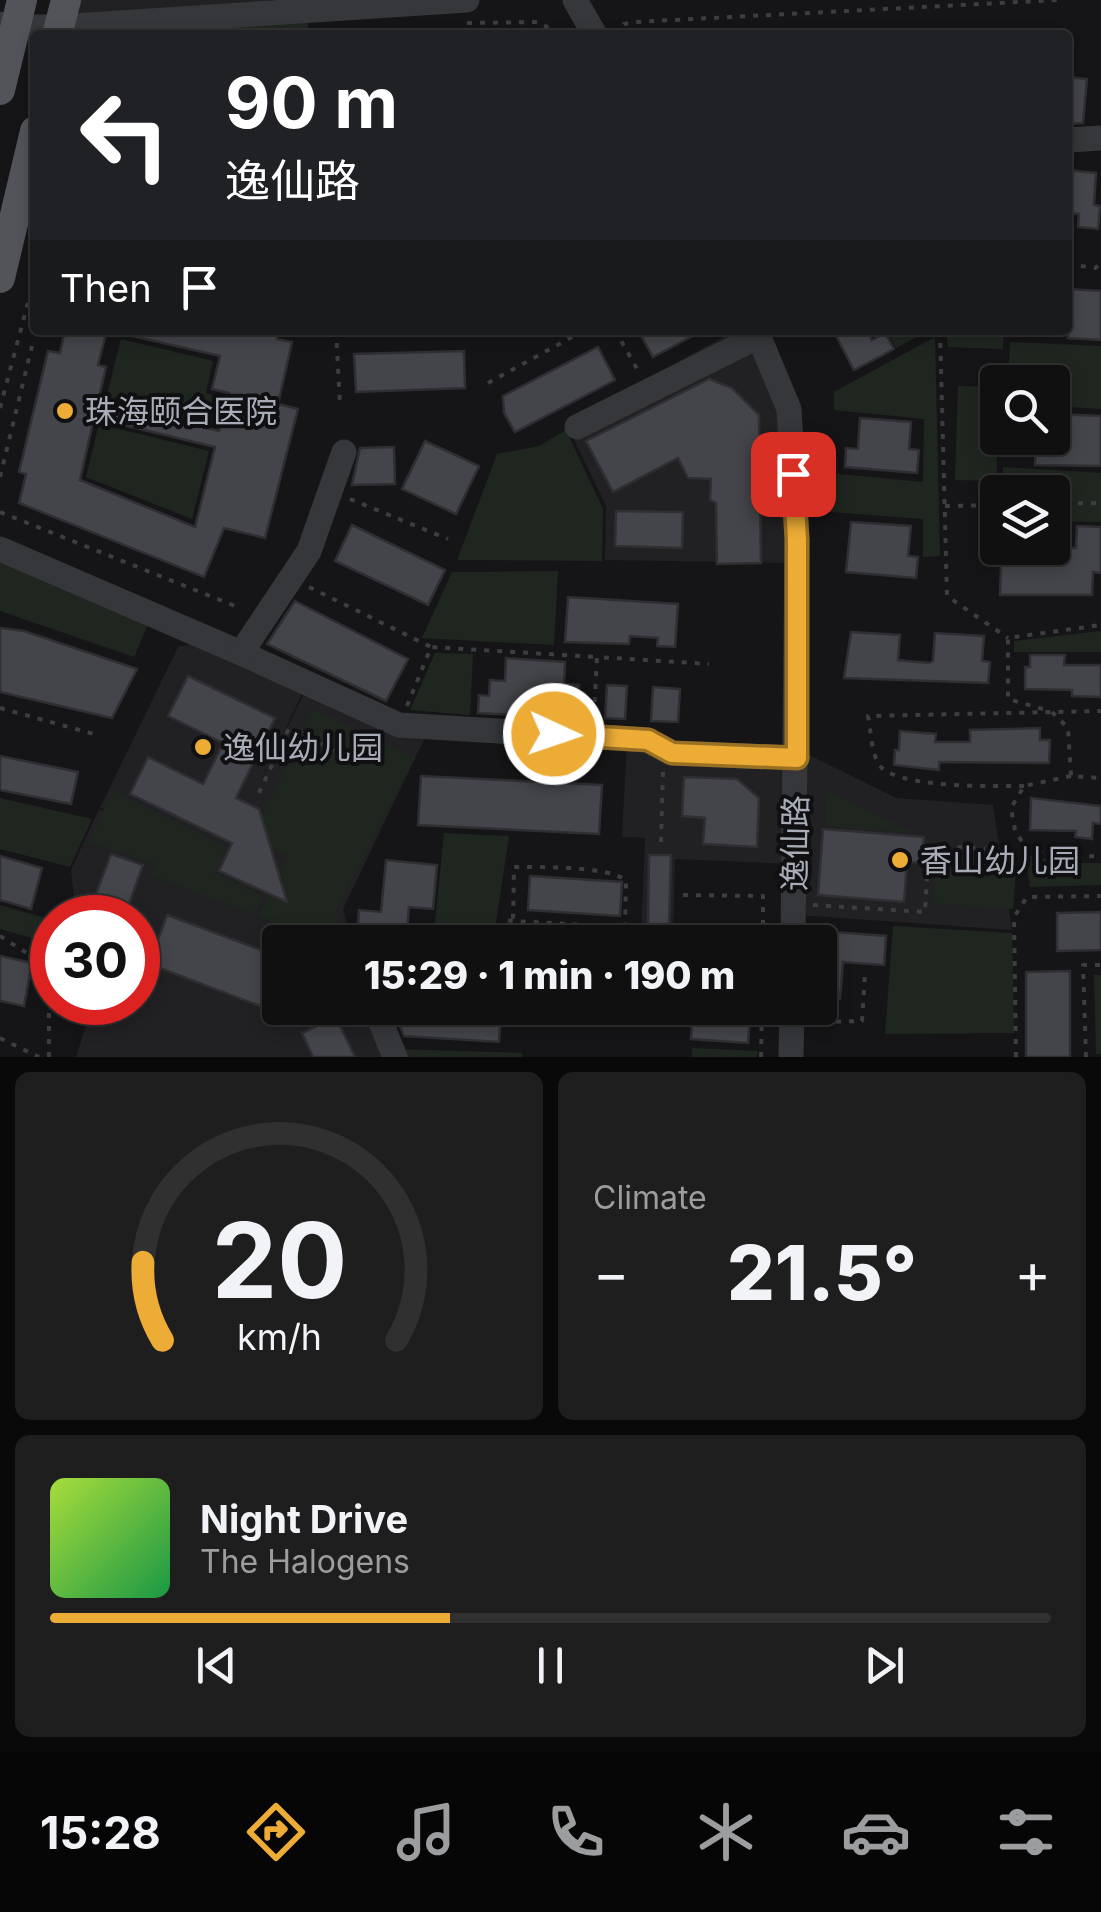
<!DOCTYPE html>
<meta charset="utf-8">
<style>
:root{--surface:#101011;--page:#1e1e1f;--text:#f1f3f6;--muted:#9c9d9f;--line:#303031;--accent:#edac36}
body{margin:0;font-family:Inter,"Noto Sans SC",sans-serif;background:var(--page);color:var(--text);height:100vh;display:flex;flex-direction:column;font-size:38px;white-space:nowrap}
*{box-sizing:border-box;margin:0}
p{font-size:32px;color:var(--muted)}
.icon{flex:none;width:55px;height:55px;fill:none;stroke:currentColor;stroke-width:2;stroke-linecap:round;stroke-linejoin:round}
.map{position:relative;height:1057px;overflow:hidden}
.sheet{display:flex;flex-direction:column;gap:15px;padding:15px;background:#090909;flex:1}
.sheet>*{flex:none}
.guide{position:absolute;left:30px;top:30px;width:1042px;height:305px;border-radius:10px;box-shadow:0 5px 15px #0003,0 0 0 2px var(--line);background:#202124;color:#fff;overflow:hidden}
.fabs{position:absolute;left:980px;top:365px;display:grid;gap:20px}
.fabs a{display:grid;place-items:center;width:90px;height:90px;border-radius:10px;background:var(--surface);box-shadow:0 5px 15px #0003,0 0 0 2px var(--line);font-size:50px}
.speed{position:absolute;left:30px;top:895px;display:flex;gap:20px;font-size:50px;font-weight:700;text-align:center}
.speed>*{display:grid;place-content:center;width:130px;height:130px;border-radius:50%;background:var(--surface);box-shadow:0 5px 15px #0003,0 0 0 2px var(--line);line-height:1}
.speed .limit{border:15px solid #d22;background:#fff;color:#111}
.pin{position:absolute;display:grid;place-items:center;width:85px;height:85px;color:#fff;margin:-42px;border-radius:20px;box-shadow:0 5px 15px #0006}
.me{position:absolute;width:110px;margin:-55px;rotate:93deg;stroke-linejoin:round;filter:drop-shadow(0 0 8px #0008)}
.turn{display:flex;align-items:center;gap:35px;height:210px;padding:0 30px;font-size:45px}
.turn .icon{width:130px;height:130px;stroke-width:2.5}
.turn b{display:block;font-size:70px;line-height:85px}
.then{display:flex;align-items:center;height:95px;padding:0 30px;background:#0003;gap:20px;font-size:38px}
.big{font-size:75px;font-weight:800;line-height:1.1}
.sheet .card{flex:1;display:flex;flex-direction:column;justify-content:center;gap:15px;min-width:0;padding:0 35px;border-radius:15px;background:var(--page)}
.sheet .dial{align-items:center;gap:0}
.dial svg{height:260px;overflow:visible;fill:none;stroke:var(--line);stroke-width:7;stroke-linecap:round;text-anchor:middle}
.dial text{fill:var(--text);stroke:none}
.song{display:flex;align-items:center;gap:30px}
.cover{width:120px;height:120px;border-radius:15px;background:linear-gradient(135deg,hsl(80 70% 55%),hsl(140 70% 35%))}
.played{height:10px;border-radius:5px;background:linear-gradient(90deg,var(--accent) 40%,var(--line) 40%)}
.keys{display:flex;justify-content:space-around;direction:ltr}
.heat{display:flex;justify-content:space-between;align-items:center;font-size:55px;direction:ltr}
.sheet .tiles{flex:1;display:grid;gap:15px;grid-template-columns:1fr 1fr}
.card:last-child{grid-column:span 2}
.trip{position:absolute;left:262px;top:925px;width:575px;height:100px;border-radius:10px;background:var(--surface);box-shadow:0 5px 15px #0003,0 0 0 2px var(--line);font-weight:800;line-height:100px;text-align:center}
.tab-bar{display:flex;height:160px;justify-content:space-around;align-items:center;background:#060607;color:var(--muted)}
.tab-bar .icon{width:70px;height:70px}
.tab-bar .on{color:var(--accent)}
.tab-bar b{font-size:45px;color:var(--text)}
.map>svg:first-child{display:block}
.built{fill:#212124}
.green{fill:#1f2620}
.building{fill:#44454a;stroke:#2f2f33;stroke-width:2.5;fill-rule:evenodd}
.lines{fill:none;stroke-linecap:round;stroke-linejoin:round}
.path{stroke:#3c3e42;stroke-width:4;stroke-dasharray:5 8;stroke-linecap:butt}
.minor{stroke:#36373b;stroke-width:25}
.major{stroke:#52545a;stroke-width:30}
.route-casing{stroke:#9a7023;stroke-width:25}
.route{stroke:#edac36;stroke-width:18}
.poi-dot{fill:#edac36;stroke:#101012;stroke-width:4}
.labels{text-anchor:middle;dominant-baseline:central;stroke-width:8;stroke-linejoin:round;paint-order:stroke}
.poi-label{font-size:32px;fill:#a7acb6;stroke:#101012;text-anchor:start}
.street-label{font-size:32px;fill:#a7acb6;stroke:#101012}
</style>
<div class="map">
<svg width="1101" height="1057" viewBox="0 0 1101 1057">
<rect width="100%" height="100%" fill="#151517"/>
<g class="built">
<polygon points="68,0 267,0 265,10 61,26"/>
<polygon points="736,330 751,330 787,411 793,563 605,560 606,506 566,423"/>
<polygon points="209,641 306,685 260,784 307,687 428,731 343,909 351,942 280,942 280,1008 369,1008 382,1057 76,1057 93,1003 138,1002 138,918 76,917 71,870 99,809 219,857 100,808 178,647"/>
<polygon points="627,741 791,762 791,864 675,859 673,939 641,938 645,838 622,837"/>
<polygon points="801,751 896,798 993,805 1012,930 798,915"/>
</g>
<g class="green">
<polygon points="308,15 308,35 78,35"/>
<polygon points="886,330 929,330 896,348"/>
<polygon points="946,330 1004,330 1003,349 948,347"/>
<polygon points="935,337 940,556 923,557 923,519 830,512 829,473 923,482 924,419 834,410 834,392"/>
<polygon points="121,339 213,361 206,393 220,397 214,425 106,399"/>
<polygon points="1010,342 1101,346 1101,409 1053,406 1052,382 1008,382"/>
<polygon points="958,386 997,387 997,481 955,480"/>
<polygon points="99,424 209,451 192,519 86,477"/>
<polygon points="566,430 603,509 602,561 457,560 497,454 539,446"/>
<polygon points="1003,467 1101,473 1101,522 1053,521 1052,492 1002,492"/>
<polygon points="0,556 149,622 134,657 0,611"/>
<polygon points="558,571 554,645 422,638 452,572"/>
<polygon points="1101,631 1101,652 1014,652 1014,641"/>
<polygon points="435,653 473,654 470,715 410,710"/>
<polygon points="313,709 415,758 336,910 345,942 304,942 302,938 259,916 288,856 251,841"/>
<polygon points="113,790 227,847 215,873 263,896 254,914 151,875 154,864 89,842"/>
<polygon points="827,790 914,833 825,826"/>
<polygon points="0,798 92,819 70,867 0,849"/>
<polygon points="444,833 509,836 493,942 433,942"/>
<polygon points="937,853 1017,858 1013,909 933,903"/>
<polygon points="1025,854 1063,863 1101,863 1101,885 1030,887"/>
<polygon points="0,905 52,920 52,944 0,929"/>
<polygon points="893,926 1012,933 1014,1033 885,1034"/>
<polygon points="1094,975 1101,975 1101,1054 1096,1054"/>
<polygon points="339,1008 362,1008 365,1023 349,1028"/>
<polygon points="692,1048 758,1051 757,1057 692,1057"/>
<polygon points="397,1049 522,1053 522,1057 400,1057"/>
</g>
<g class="building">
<polygon points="1068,77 1087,79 1083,123 1068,124"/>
<polygon points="1068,170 1096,173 1094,205 1100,206 1098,229 1078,227 1079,214 1068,213"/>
<polygon points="1068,289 1101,291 1101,340 1068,338"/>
<path d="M65,330H107L98,365L106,367L98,402L219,431L229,393L212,389L220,356L132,336V330H279L277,339L292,342L278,404L298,409L265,538L224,528L204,577L19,503L26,474L19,472L48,351L60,353ZM94,418L215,447L195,527L80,480Z"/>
<polygon points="638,330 704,330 653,357"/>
<polygon points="833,330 867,330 872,340 885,333 894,349 854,370"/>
<polygon points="598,347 615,380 515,432 504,413 503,396"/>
<polygon points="464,351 465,388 356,392 354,354"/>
<polygon points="709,379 732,388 759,415 761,563 717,564 716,503 710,500 711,479 688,478 678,458 613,492 586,441"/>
<polygon points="1052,414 1101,416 1101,466 1035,465 1036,438 1052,438"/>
<polygon points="860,418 911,422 909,449 919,450 917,473 845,467 846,448 858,449"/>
<polygon points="425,441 479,466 456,514 402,489"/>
<polygon points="394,447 395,484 352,485 360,448"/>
<polygon points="616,511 683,512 682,548 615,546"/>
<polygon points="851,522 911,526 908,556 918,557 916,578 846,572"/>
<polygon points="352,525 445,570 428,605 335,561"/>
<polygon points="1077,526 1101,527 1101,573 1093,572 1092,595 1000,595 1001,565 1012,566 1012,548 1076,548"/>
<polygon points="568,597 678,604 675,647 657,646 658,638 630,636 629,644 565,642"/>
<polygon points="295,601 408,659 386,701 267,644"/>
<polygon points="0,628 24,631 137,669 112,718 0,692"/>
<polygon points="851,632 900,635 898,660 929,663 933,661 935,633 984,636 982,661 990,662 988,683 844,678"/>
<polygon points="1030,655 1065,655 1064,665 1101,665 1101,697 1072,696 1072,690 1025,689 1025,667 1030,667"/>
<polygon points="506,658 565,662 564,684 579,685 576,718 478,713 479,695 489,696 490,680 505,681"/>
<polygon points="188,676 275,718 236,798 259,809 287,902 219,871 232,843 130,794 148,757 203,784 223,743 168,716"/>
<polygon points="607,685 627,686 625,719 605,718"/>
<polygon points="653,687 680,689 678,722 651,721"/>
<polygon points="1040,728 1040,740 1050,740 1049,763 939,762 939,770 894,765 895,750 899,750 900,731 936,734 935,742 970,742 970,730"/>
<polygon points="0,756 78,772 71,804 0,790"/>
<polygon points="421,776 602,785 599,834 418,825"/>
<polygon points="684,777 737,779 759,798 757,847 703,844 705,818 682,816"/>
<polygon points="1031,798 1101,806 1101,824 1093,823 1092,839 1075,837 1076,831 1030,830"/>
<polygon points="823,829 924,837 922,863 907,862 904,902 818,895"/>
<polygon points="111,854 143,865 124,918 91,918 91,907"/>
<polygon points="649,855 671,855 669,924 648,924"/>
<polygon points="0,856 42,868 31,909 0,900"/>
<polygon points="386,860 437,865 433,909 409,907 406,942 357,941 359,910 381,912"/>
<polygon points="530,876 622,882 620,916 528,910"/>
<polygon points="1101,912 1101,950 1057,951 1057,913"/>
<polygon points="167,915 280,957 280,977 268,1009 149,964"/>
<polygon points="820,931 886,936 884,965 843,962 840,999 820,997"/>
<polygon points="0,956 32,963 24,1006 0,1001"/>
<polygon points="1070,971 1070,1057 1026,1057 1026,972"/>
<polygon points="398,1008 501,1008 499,1042 404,1036 397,1019"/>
<polygon points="693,1009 750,1013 748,1043 691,1039"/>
<polygon points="336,1017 355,1057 313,1057 302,1033"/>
</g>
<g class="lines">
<g class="path">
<polyline points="467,23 538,22 562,35"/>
<polyline points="616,35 624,24 635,22 1058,0"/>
<polyline points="1068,264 1095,268 1101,264"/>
<polyline points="336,330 340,405"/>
<polyline points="615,330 640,374"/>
<polyline points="940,330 947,596 1008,638"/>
<polyline points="336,333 396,330"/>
<polyline points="488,383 585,330"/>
<polyline points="0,408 35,276"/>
<polyline points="0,477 32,346"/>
<polyline points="350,499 448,539"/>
<polyline points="1052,504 1101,503"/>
<polyline points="945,506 998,505"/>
<polyline points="0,512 240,608"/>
<polyline points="309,587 431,647"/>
<polyline points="407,706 431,647 597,657"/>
<polyline points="0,708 94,734"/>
<polyline points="1043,709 1008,699 1008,638 1101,625"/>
<polyline points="1052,712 1068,728 1071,776 1101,778"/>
<polyline points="594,715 597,657 709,664"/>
<polyline points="1071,776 1024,786 1011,808 1015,830 1027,850 1066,857 1101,856"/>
<path d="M1024,786C995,786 891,789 878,763C871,750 871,730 868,716L1101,711"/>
<polyline points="259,793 289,728 334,751"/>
<polyline points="661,842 663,771"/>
<polyline points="683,895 763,896 763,942"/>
<polyline points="813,905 925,912 929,845 985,849"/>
<polyline points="0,936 49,967 49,1057"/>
<path d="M501,942L504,920L513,921L625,927L626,880C606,866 540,867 514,867L513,921"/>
<polyline points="810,1022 862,1021 865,973"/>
<polyline points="0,1038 39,1057"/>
<polyline points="761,1057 762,1008"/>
<polyline points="1016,1057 1014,917 1027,897 1101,896"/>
<polyline points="1086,1057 1083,965 1101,965"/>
</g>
<g class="minor">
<polyline points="575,0 595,35"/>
<polyline points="0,24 15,27 59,27 467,0"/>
<polyline points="1068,140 1101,138"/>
<polyline points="756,330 789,409 797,539 793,942"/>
<polyline points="577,427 759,336"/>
<polyline points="0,549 241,653 399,725 648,740 672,753 797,758"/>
<polyline points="241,653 309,551 344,452"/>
<polyline points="375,1008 395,1057"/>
<polyline points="791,1057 792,1008"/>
</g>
<g class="major">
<polyline points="57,35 66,0"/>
<polyline points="0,90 22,0"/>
<polyline points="0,278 35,131"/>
</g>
</g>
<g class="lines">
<defs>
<polyline id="route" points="554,734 648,740 672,753 797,758 797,539 793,474"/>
</defs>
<use href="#route" class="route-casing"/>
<use href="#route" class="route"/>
</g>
<g class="poi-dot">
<circle cx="65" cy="411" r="10"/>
<circle cx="203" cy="747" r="10"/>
<circle cx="900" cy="860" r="10"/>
</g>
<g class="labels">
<g class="poi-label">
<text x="85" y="411">珠海颐合医院</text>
<text x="223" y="747">逸仙幼儿园</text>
<text x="920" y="860">香山幼儿园</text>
</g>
<g class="street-label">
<text transform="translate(795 843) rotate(-89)">逸仙路</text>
</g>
</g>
</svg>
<div class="fabs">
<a><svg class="icon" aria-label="search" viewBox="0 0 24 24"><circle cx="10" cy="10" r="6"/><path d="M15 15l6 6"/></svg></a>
<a><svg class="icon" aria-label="layers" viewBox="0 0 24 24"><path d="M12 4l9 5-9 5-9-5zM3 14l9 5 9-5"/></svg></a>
</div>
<div class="speed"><div class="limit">30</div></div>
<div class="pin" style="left:793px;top:474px;background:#d93025"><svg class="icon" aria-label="arrive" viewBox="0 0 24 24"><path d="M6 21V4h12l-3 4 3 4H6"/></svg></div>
<svg class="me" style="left:554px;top:734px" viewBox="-20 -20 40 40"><circle r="17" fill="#edac36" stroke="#fff" stroke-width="3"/><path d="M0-11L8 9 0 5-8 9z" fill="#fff"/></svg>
<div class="trip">15:29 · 1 min · 190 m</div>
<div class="guide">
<div class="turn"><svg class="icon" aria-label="left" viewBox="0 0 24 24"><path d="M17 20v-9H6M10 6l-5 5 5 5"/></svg><div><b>90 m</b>逸仙路</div></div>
<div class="then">Then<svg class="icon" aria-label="arrive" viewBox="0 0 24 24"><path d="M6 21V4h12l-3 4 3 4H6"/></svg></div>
</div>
</div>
<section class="sheet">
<div class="tiles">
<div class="card dial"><svg viewBox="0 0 100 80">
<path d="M14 69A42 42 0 1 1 86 69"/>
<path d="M14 69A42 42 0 0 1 8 45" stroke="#edac36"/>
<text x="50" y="56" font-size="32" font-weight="700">20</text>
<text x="50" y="72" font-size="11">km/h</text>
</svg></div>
<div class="card"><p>Climate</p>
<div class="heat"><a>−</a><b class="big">21.5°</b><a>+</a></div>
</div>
<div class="card">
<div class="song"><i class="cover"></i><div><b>Night Drive</b><p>The Halogens</p></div></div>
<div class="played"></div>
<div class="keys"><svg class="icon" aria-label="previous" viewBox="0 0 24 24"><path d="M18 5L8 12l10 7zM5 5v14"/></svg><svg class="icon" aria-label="pause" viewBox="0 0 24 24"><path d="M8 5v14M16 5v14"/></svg><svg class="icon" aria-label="next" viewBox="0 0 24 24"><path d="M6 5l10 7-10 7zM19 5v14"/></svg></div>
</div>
</div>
</section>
<nav class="tab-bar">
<b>15:28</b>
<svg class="icon on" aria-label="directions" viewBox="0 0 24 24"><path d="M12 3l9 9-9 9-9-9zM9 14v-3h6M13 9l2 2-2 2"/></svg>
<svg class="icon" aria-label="music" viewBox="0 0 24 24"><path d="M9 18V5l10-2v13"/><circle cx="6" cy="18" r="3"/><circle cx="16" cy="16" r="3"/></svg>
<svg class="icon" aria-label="phone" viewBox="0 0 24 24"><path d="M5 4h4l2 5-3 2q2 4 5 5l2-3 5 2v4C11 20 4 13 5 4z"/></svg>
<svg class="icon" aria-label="climate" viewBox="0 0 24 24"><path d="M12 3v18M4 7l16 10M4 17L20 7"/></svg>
<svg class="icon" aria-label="car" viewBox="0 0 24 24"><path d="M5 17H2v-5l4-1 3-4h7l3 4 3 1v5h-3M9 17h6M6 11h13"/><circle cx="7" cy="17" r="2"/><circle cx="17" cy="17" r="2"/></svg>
<svg class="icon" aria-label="filters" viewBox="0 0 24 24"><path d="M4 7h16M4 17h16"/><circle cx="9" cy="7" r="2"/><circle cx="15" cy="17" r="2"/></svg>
</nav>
